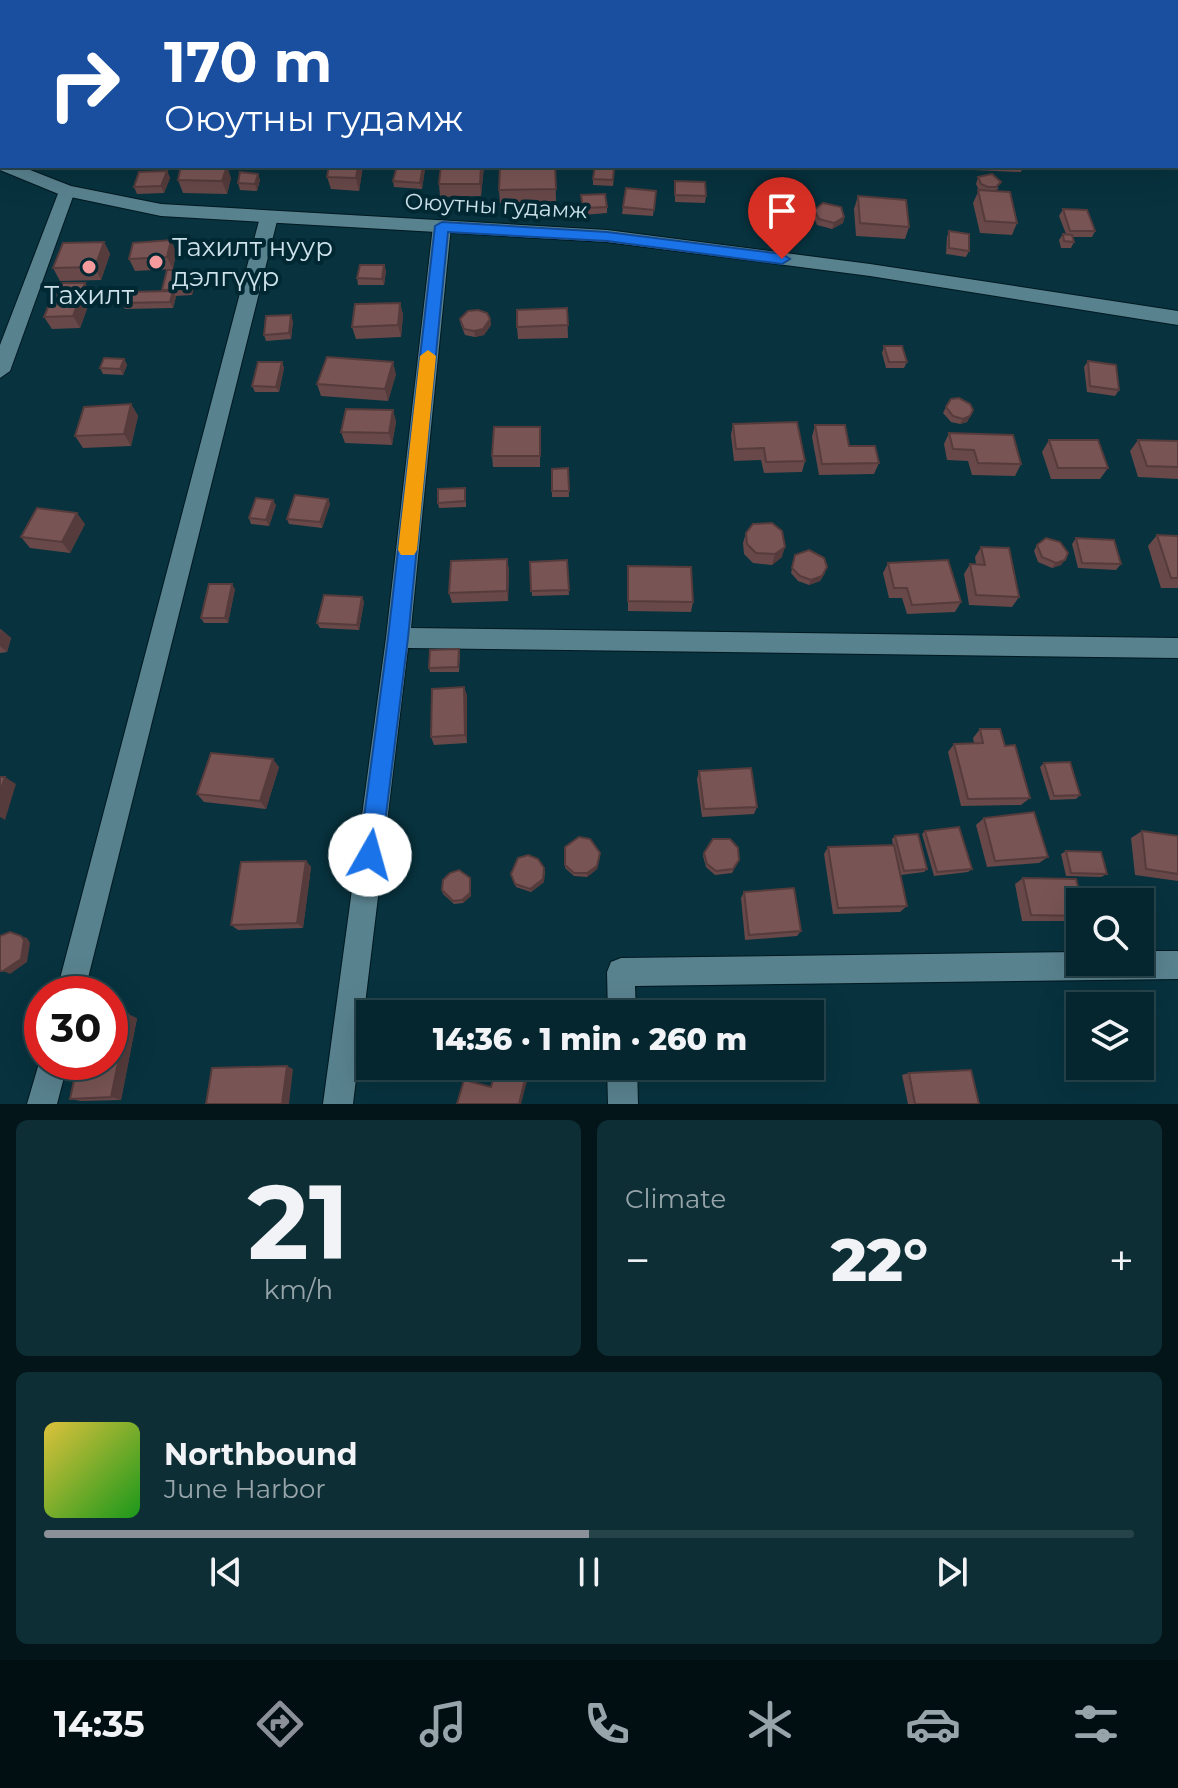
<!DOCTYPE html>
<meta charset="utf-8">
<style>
:root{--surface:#05262e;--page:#0e2e36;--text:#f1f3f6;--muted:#97a5aa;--line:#26434a;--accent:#8c9099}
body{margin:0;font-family:Montserrat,sans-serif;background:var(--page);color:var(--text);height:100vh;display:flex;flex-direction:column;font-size:30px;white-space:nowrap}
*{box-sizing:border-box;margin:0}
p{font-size:26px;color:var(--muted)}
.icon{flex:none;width:44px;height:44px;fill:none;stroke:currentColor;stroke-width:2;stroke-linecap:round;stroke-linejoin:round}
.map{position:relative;height:1104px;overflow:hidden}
.panel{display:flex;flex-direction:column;gap:16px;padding:16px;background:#031519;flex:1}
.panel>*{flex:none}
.banner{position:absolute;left:0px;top:0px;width:1178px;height:168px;box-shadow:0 8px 32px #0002,0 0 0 2px var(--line);background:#1a4fa0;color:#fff;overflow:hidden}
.fabs{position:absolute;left:1066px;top:888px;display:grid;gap:16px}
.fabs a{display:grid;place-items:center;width:88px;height:88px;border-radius:0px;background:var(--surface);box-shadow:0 8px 32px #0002,0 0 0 2px var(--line);font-size:40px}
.speed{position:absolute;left:24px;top:976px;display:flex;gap:16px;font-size:40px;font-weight:700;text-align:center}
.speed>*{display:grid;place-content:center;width:104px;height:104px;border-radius:50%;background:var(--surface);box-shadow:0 8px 32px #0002,0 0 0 2px var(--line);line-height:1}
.speed .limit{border:12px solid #d22;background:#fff;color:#111}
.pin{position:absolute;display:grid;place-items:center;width:68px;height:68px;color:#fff;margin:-82px -34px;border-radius:50% 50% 50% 0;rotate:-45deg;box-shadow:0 0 8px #0007}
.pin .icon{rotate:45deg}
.me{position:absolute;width:88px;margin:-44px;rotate:7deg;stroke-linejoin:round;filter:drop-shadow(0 0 6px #0008)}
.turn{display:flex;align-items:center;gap:28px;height:168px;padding:0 32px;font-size:36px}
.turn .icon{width:104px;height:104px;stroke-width:2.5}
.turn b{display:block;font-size:56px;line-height:68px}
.big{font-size:60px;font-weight:800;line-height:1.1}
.panel .card{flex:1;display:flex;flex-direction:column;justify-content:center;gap:12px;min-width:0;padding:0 28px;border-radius:12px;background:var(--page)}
.panel .dial{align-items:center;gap:0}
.dial b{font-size:104px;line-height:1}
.song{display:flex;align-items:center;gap:24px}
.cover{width:96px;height:96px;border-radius:12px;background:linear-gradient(135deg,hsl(50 70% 55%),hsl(120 70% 35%))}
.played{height:8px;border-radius:4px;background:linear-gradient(90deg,var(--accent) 50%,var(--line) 50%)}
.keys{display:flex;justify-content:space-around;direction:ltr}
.heat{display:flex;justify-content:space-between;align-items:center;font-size:44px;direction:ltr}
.panel .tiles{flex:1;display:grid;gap:16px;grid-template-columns:1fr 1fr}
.card:last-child{grid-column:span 2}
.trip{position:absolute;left:356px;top:1000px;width:468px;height:80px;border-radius:0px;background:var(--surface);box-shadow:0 8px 32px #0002,0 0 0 2px var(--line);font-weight:800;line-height:80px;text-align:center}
.tabs{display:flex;height:128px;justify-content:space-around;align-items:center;background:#020f12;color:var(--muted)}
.tabs .icon{width:56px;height:56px}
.tabs .active{color:var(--accent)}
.tabs b{font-size:36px;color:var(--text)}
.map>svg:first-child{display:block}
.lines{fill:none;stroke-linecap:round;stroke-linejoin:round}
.minor-casing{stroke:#001921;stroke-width:2}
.tertiary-casing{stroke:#001921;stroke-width:2}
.minor{fill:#59828f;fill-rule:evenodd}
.tertiary{fill:#59828f;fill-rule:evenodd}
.wall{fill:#684848}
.shaded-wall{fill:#553b3b}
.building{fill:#795454;stroke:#553b3b;stroke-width:2}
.route{fill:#1a73e8;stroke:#114b97;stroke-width:2}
.slow{fill:#f59e0b}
.poi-dot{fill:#f59b9d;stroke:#002833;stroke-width:3}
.labels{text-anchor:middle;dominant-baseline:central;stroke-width:8;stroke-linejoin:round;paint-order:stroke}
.far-street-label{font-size:22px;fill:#cce1e9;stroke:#002833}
.poi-label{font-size:26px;fill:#cce1e9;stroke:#002833;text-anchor:start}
</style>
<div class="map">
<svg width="1178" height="1104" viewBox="0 0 1178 1104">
<rect width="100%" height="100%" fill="#07323e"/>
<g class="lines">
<defs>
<g id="minor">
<rect x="1176" y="35" width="2" height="8"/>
<rect x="0" y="40" width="2" height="8"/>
<polygon points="67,186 75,191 10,371 0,378 0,345 59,191"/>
<polygon points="269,211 278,217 84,994 56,994 260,217"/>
<polygon points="442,220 451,226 411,628 1178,638 1178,658 408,648 353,1104 323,1104 386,638 433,226"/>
<polygon points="1140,951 1178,951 1178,979 635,986 636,1014 608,1014 607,972 611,962 621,958 1080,952 1080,962 1140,962"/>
<polygon points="42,1053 42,1062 68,1062 57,1104 27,1104"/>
<polygon points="607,1066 637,1066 638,1104 608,1104"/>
</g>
<polygon id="tertiary" points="0,162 2,166 20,166 71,186 161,204 607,230 870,264 1178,311 1178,325 870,276 607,242 161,216 61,195 0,170"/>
</defs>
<use href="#minor" class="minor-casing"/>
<use href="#tertiary" class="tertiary-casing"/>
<use href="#minor" class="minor"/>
<use href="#tertiary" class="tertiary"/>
</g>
<g class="wall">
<polygon points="497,0 509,0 509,2 498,2"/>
<polygon points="363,166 359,191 331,189 327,177"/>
<polygon points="484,166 481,196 440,197 439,184"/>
<polygon points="555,166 556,201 500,203 499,190"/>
<polygon points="615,166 613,186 593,185 593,179"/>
<polygon points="972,166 1023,166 1021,172 973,170"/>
<polygon points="1052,166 1106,166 1105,168 1053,168"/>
<polygon points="1108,166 1128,166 1127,169 1110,170"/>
<polygon points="425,169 422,189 394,187 393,181"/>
<polygon points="167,171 170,178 164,193 137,194 134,187"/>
<polygon points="978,177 999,188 995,191 1017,223 1012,235 980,233 973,203 979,190 976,184"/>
<polygon points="231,178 227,194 183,193 178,180"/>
<polygon points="260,180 257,191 240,190 238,183"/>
<polygon points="675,181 706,196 705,203 675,202"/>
<polygon points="656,191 653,216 622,214 623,207"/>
<polygon points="581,195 607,207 607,213 583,215"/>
<polygon points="858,196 909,227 905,239 856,236 854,209"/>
<polygon points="1063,209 1095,231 1092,237 1073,237 1074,242 1071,248 1061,248 1059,240 1063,234 1066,234 1059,216"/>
<polygon points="814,210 844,217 843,223 832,229 817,225 813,216"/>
<polygon points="949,231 969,251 966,257 946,254 947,237"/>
<polygon points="171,240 176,253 173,269 135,271 129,259"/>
<polygon points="104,242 110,254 101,280 60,281 53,268"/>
<polygon points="384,265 386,271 384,285 358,285 357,278"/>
<polygon points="197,276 192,295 175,296 176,297 173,308 125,309 122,303 162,291 162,290"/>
<polygon points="92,295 80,328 52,329 44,317"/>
<polygon points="400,303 403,315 401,337 356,339 352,327"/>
<polygon points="567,308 568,338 518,339 517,327"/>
<polygon points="460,319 490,319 491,325 484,335 475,337 465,335 461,325"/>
<polygon points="293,321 291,339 266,341 264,335"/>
<polygon points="884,346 907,362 904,368 886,368 882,353"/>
<polygon points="124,359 127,365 123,375 103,374 100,368"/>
<polygon points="1088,361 1119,390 1115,396 1087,392 1084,367"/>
<polygon points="282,362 284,368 279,392 255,392 252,386"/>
<polygon points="396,374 388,401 321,396 317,384"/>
<polygon points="131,404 138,416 131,446 83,448 75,436"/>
<polygon points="946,407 970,416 967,422 960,424 951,422 943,413"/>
<polygon points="393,410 396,422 392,445 345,443 341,432"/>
<polygon points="733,424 805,461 802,472 764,473 761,460 734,461 731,435"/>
<polygon points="815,425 879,463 874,474 819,475 812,437"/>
<polygon points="540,427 540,467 493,467 492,456"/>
<polygon points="949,433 1021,464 1015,476 972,475 968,461 947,460 944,444"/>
<polygon points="1049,440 1108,468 1100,479 1051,479 1042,452"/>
<polygon points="1138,440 1178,441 1178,479 1138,477 1130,451"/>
<polygon points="568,468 569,497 552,497 552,469"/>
<polygon points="466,494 466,507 439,508 438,503"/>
<polygon points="328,499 330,504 322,528 289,524 287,519"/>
<polygon points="276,505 269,526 251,524 249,518"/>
<polygon points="85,524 70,553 30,548 21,537"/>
<polygon points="746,533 782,557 772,565 753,563 744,554 743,543"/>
<polygon points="1157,535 1178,536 1178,588 1161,588 1148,546"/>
<polygon points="1076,538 1121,564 1116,570 1078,568 1072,544"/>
<polygon points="1037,545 1061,565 1052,568 1038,562 1034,551"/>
<polygon points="981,547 1019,597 1012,607 969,605 964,574 970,564 976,564 975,557"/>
<polygon points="795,555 825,573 820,581 809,585 798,581 791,573"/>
<polygon points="507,559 509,570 508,601 452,603 449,593"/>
<polygon points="567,560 569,595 532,596 530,562"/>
<polygon points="888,563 961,602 955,612 907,614 902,598 889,598 883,573"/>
<polygon points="628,566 693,602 691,612 628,611"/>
<polygon points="235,589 228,623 204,623 201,618"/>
<polygon points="362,597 364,602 359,630 320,628 317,623"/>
<polygon points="0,629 11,638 7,652 0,653"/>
<polygon points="459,649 460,654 459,672 430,672 429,668"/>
<polygon points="464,687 467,696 467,743 434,745 431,737"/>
<polygon points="980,729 1005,746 1030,798 1021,805 961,806 948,752 954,744 974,743 973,738"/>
<polygon points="1044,763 1080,795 1076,799 1050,800 1040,767"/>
<polygon points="279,767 266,809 204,802 197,794"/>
<polygon points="699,771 757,807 754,814 702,817 697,779"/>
<polygon points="984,818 1048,857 1039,863 987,867 976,825"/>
<polygon points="925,831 972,869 968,872 934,876 922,834"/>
<polygon points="1142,831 1178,836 1178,881 1135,875 1131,838"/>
<polygon points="895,836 927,869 924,872 901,875 897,859 907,906 900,912 833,914 824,854 828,847 893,845 892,839"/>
<polygon points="565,847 600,856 597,869 587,877 574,876 565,868"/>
<polygon points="1066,851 1107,874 1101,877 1066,876 1061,854"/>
<polygon points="704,853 739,860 732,873 715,875 706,867 703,856"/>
<polygon points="306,861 311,867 303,928 238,930 231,925"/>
<polygon points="545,871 544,882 531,892 516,887 512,877"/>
<polygon points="470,878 471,881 471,896 463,903 454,904 443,894 442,891"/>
<polygon points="1023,878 1080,902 1080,919 1075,921 1022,921 1015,884"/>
<polygon points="744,892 801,931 797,936 745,940 741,898"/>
<polygon points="137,1018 121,1100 81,1101 70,1099"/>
<polygon points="909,1073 979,1104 908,1104 902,1075"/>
</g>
<g class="shaded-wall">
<polygon points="227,166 231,178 227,194 222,181"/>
<polygon points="358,166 363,166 359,191 356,178"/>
<polygon points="423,166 424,166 425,169 422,189 420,183"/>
<polygon points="481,166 484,166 481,196 480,184"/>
<polygon points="167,171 170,178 164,193 161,186"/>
<polygon points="258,174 260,180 257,191 255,184"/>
<polygon points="844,217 843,223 832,229 834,223"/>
<polygon points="171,240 176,253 173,269 167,257"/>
<polygon points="104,242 110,254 101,280 95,267"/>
<polygon points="384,265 386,271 384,285 382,279"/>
<polygon points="195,270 197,276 192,295 190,289"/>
<polygon points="85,283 92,295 80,328 73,316"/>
<polygon points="173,291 176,297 173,308 170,302"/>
<polygon points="400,303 403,315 401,337 398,325"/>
<polygon points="291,315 293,321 291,339 289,333"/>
<polygon points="490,319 491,325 484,335 475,337 474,331"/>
<polygon points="124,359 127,365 123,375 120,369"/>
<polygon points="282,362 284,368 279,392 276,387"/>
<polygon points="393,362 396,374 388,401 385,389"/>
<polygon points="131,404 138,416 131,446 124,434"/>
<polygon points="393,410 396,422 392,445 389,433"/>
<polygon points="970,416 967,422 960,424 963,419"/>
<polygon points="328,499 330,504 322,528 320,522"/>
<polygon points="273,500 276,505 269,526 266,520"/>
<polygon points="77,513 85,524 70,553 62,542"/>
<polygon points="785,547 782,557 772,565 775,554"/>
<polygon points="507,559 509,570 508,601 507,591"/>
<polygon points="1065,560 1061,565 1052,568 1056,563"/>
<polygon points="827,567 820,581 809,585 811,580"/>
<polygon points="232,584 235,589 228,623 225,618"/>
<polygon points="362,597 364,602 359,630 357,625"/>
<polygon points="1,629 11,638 7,652 0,646 0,633"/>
<polygon points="464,687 467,696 467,743 465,735"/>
<polygon points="273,759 279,767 266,809 260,801"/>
<polygon points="5,777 16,784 5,820 0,817 0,792"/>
<polygon points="600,853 597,869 587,877 587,873"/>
<polygon points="306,861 311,867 303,928 297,923"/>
<polygon points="544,868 544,882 531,892 530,889"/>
<polygon points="470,878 471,881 471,896 463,903 462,900"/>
<polygon points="21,936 27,938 30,943 27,962 10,974 3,971"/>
<polygon points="128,1014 137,1018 121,1100 111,1097"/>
<polygon points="287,1066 293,1069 289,1104 282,1104"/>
<polygon points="525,1079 527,1081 521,1104 519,1104"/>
</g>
<g class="building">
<rect x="325" y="0" width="19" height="2"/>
<rect x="414" y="0" width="19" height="2"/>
<polygon points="606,0 631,0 632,2 606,2"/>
<polygon points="865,0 881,0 883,2 866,2"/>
<polygon points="1109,0 1122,0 1124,2 1111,2"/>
<polygon points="0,1 32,2 2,2 2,12 0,12"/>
<polygon points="181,166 227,166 222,181 178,180"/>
<polygon points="329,166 358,166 356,178 327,177"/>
<polygon points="397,166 423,166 420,183 393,181"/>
<polygon points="441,166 481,166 480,184 439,184"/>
<polygon points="500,166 555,166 556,189 499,190"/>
<polygon points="595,166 614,166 613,180 593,179"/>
<polygon points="167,171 161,186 134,187 139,172"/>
<polygon points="240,172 258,174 255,184 238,183"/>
<polygon points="992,174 1001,182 996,187 988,187 981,184 978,177"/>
<polygon points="675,181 705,182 706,196 675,195"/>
<polygon points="626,188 656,191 654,210 623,207"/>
<polygon points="978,190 1010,192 1017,223 985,221"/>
<polygon points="605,194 607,207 583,208 581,195"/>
<polygon points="858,196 906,200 909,227 860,223"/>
<polygon points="823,203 841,207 844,217 834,223 819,219 814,210"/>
<polygon points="1063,209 1087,210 1095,231 1070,231"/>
<polygon points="949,231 969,234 969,251 949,248"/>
<polygon points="1063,234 1072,235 1074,242 1064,241"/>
<polygon points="171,240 167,257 129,259 133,243"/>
<polygon points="104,242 95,267 53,268 63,243"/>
<polygon points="360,265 384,265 382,279 357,278"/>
<polygon points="167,270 195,270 190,289 162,290"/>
<polygon points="58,283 85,283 73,316 44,317"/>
<polygon points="173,291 170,302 122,303 126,292"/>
<polygon points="400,303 398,325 352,327 355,304"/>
<polygon points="567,308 568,325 517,327 517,310"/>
<polygon points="478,310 487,313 490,319 483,329 474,331 464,329 460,319 468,311"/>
<polygon points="291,315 289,333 264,335 266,316"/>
<polygon points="884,346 902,346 907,362 889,362"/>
<polygon points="327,357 393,362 385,389 317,384"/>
<polygon points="104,358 124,359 120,369 100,368"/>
<polygon points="1088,361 1116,365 1119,390 1090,386"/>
<polygon points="258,362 282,362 276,387 252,386"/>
<polygon points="959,398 970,404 973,410 970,416 963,419 953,416 946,407 951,399"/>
<polygon points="131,404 124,434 75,436 84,407"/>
<polygon points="346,409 393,410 389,433 341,432"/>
<polygon points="797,422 805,461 766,462 764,448 736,449 733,424"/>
<polygon points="815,425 845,425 849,446 875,446 879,463 822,464"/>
<polygon points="494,427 540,427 540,456 492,456"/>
<polygon points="949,433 1013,435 1021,464 978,463 974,450 953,449"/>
<polygon points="1049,440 1098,440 1108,468 1058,468"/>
<polygon points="1138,440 1178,441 1178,467 1147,466"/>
<polygon points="568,468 569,491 552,491 552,469"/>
<polygon points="465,488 465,501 438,503 438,489"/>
<polygon points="295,495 328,499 320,522 287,519"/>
<polygon points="256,498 273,500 266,520 249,518"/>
<polygon points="37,508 77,513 62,542 21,537"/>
<polygon points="772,523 782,531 785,547 775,554 756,553 747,544 746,533 753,524"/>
<polygon points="1157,535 1178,536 1178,578 1171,578"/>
<polygon points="1046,538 1060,542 1068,553 1065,560 1056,563 1042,557 1037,545"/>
<polygon points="1076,538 1114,540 1121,564 1082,563"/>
<polygon points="981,547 1009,548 1019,597 976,595 970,564 985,565"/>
<polygon points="809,550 824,558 827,567 822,576 811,580 800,576 792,568 795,555"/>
<polygon points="507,559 507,591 449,593 451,561"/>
<polygon points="567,560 569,590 531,591 530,562"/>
<polygon points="948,560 961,602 912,605 907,588 894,588 888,563"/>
<polygon points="628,566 691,567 693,602 628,601"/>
<polygon points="209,584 232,584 225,618 201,618"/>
<polygon points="324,595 362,597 357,625 317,623"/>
<polygon points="459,649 458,667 429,668 430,650"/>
<polygon points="464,687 465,735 431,737 432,689"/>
<polygon points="980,729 1000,729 1005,746 1015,745 1030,798 968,799 954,744 983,743"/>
<polygon points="211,753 273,759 260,801 197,794"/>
<polygon points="1070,762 1080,795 1054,796 1044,763"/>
<polygon points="751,768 757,807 704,809 699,771"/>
<polygon points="0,777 5,777 0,792"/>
<polygon points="1034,812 1048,857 995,861 984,818"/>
<polygon points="959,827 972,869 937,872 925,831"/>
<polygon points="1142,831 1178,836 1178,874 1146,869"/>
<polygon points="918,834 927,869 904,871 895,836"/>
<polygon points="579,837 590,839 600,853 597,866 587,873 574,873 565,865 565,847"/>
<polygon points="713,839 730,839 738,848 739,860 733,869 716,871 707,864 704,853"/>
<polygon points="894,845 907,906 838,908 828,847"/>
<polygon points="1066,851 1101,852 1107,874 1071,873"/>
<polygon points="528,855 538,859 544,868 543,879 530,889 515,884 511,874 518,858"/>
<polygon points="306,861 297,923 231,925 241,862"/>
<polygon points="459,870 470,878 470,893 462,900 453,901 442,890 443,880 450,873"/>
<polygon points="1023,878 1076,879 1082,902 1080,902 1080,916 1031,915"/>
<polygon points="794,888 801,931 749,935 744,892"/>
<polygon points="10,932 21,936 24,940 21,959 3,971 0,971 0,936"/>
<polygon points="128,1014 111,1097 70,1099 78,1062 110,1062 110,1015"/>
<polygon points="287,1066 282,1104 206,1104 212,1068"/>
<polygon points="496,1070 525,1079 519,1104 457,1104 464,1080 491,1087"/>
<polygon points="971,1070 979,1104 915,1104 909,1073"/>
</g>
<polygon class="route" points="442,222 607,232 782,254 790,259 782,264 607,241 448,232 408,638 381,855 378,863 370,866 362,863 359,855 388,638 435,226"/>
<polygon class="slow" points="428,350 436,356 417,550 414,555 401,555 398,550 420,356"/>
<g class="poi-dot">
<circle cx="156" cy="262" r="8"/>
<circle cx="89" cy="267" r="8"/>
</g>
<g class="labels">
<g class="far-street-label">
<text transform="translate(496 206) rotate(3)">Оюутны гудамж</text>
</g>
<g class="poi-label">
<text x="172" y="247">Тахилт нуур<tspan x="172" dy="30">дэлгүүр</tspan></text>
<text x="89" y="295" text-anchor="middle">Тахилт</text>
</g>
</g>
</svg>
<div class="fabs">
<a><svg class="icon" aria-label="search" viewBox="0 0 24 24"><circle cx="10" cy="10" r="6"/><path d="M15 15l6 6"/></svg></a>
<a><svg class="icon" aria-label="layers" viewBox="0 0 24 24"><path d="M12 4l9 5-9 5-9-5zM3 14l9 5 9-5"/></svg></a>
</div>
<div class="speed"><div class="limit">30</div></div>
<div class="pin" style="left:782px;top:259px;background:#d93025"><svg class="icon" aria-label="arrive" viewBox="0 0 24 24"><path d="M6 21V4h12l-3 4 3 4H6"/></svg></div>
<svg class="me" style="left:370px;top:855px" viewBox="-20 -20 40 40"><circle r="19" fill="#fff"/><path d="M0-13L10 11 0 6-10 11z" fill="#1a73e8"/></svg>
<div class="trip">14:36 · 1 min · 260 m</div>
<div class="banner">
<div class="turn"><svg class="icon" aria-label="right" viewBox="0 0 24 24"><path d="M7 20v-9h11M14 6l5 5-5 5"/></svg><div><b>170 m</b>Оюутны гудамж</div></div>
</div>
</div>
<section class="panel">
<div class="tiles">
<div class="card dial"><b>21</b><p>km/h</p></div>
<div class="card"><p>Climate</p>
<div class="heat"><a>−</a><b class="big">22°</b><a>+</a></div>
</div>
<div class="card">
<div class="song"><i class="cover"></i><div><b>Northbound</b><p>June Harbor</p></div></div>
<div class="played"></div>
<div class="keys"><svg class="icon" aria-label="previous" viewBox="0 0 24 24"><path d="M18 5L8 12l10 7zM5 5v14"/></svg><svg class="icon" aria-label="pause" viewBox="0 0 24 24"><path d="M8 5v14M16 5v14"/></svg><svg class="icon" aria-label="next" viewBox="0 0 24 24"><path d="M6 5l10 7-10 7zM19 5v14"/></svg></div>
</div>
</div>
</section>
<nav class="tabs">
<b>14:35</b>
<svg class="icon active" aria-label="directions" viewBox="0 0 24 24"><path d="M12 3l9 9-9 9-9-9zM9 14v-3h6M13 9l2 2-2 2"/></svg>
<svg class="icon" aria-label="music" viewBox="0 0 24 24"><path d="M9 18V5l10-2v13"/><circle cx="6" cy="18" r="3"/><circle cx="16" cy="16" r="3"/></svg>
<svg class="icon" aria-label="phone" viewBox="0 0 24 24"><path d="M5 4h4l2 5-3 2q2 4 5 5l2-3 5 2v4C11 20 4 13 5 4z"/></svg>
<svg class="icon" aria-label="climate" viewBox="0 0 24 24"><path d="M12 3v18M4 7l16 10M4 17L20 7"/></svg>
<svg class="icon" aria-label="car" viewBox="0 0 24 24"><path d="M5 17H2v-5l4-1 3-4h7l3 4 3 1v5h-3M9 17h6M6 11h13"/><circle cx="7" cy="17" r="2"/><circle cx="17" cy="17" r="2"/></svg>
<svg class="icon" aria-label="filters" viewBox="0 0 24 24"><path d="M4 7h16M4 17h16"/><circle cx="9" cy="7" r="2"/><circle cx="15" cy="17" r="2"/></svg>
</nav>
